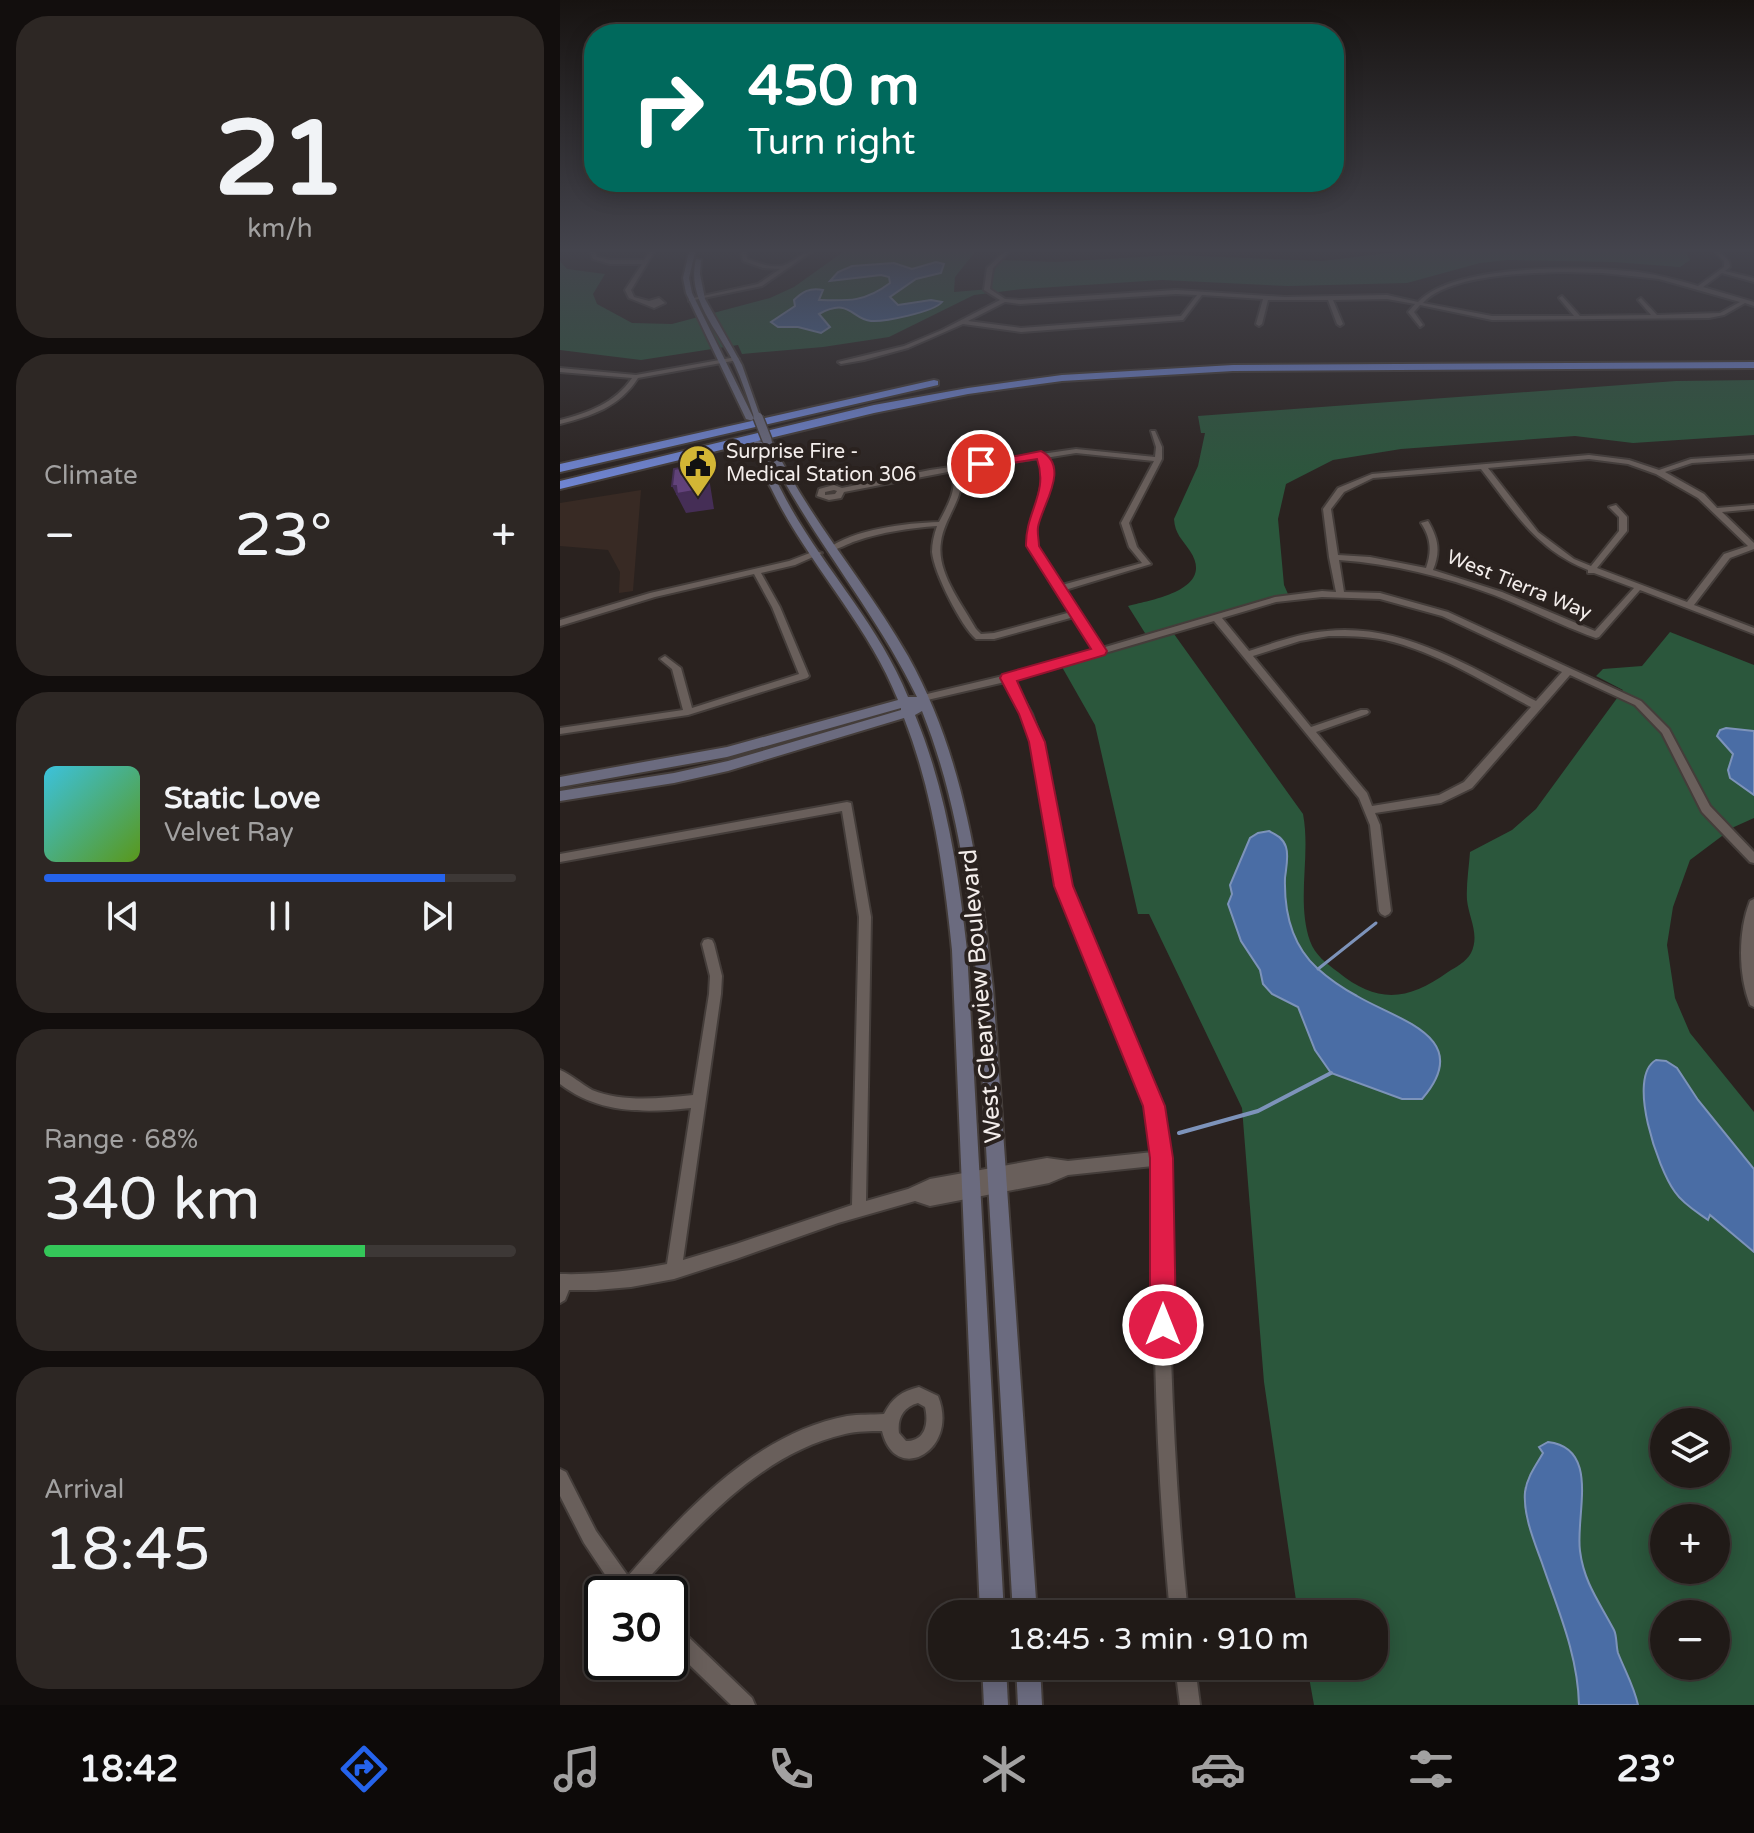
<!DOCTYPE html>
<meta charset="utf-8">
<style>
:root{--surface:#201a17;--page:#2d2724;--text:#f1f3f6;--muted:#a2a1a1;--line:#3d3836;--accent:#2563eb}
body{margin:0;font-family:"Varela Round",sans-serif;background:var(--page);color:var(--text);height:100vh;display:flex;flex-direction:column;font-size:30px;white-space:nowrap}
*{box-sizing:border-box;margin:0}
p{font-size:26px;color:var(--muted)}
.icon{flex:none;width:44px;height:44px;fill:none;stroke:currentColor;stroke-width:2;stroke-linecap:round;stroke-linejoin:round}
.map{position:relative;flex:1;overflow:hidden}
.details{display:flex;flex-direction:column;gap:16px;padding:16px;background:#120e0d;width:560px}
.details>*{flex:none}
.guide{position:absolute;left:24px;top:24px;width:760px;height:168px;border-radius:32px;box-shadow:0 4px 20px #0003,0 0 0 2px var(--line);background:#00695c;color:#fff;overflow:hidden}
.buttons{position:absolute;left:1090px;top:1408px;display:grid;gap:16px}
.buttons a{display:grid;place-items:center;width:80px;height:80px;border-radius:50%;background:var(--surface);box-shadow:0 4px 20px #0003,0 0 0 2px var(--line);font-size:40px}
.speed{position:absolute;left:24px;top:1576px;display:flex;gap:16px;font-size:40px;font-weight:700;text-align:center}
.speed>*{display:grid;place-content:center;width:104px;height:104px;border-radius:50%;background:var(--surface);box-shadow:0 4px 20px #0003,0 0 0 2px var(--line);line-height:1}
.speed .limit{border:4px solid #111;border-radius:12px;background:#fff;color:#111}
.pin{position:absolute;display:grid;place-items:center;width:68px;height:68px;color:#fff;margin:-34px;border:4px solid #fff;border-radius:50%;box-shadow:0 2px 8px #0007}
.me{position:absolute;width:88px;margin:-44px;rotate:0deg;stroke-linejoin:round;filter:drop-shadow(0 0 6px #0008)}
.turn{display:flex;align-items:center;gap:28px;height:168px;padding:0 32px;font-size:36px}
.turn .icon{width:104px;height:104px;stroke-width:2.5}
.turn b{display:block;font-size:56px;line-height:68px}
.big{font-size:60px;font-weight:600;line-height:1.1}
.details .widget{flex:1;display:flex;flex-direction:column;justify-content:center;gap:12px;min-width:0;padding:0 28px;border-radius:32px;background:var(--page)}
.details .dial{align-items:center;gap:0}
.dial b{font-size:104px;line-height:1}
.song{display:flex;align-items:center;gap:24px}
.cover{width:96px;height:96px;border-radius:12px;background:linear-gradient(135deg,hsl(190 70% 55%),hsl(90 70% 35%))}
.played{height:8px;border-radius:4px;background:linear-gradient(90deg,var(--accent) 85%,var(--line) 85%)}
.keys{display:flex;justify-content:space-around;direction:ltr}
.heat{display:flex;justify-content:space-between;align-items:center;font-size:44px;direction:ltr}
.charge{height:12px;border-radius:6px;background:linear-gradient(90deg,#34c759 68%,var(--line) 0)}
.trip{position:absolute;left:368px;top:1600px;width:460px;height:80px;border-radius:32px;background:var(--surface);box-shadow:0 4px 20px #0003,0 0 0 2px var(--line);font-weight:600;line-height:80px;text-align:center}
.dock{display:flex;height:128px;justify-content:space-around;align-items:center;background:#0d0a09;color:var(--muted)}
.dock .icon{width:56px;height:56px}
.dock .current{color:var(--accent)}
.dock b{font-size:36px;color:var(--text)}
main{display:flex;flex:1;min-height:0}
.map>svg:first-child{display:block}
.built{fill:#382a24}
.green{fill:#2b573c;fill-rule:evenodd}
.water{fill:#4a6da5;stroke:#7d93ba;stroke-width:2}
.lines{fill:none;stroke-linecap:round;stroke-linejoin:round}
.stream-far1{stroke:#7d93ba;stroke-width:3}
.stream{stroke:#7d93ba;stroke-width:4}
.street-casing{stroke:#443d3a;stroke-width:4}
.secondary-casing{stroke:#443d3a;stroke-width:4}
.highway-casing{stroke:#443d3a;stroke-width:4}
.street{fill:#695f5b;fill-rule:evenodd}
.secondary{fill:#6b6b7f;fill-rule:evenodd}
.highway{fill:#7086d4;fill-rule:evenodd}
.secondary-bridge-casing{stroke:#443d3a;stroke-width:12;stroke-linecap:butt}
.secondary-bridge{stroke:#6b6b7f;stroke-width:9}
.shaded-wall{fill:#452e56}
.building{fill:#62427b;stroke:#452e56;stroke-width:2}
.route{fill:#e11d48;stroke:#92132f;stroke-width:2}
.labels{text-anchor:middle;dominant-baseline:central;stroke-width:8;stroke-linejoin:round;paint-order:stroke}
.far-poi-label{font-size:20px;fill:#f3edeb;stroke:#2a221f;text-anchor:start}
.far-street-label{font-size:20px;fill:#f3edeb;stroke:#2a221f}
.street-label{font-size:24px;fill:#f3edeb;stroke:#2a221f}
</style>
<main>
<section class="details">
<div class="widget dial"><b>21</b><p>km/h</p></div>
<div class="widget"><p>Climate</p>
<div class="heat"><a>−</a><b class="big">23°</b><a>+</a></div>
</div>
<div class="widget">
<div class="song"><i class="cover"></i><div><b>Static Love</b><p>Velvet Ray</p></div></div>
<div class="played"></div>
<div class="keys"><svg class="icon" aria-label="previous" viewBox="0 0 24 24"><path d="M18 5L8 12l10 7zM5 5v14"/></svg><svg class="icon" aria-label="pause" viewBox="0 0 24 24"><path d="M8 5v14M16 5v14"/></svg><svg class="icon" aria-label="next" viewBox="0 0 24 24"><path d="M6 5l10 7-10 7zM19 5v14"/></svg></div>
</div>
<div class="widget"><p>Range · 68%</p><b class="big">340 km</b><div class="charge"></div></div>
<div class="widget"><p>Arrival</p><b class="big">18:45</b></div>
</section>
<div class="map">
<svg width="1194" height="1705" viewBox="0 0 1194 1705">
<rect width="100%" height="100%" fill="#2a221f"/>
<polygon class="built" points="81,490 73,591 59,593 60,572 48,550 0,546 0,503"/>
<g class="green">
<polygon points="283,252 415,252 395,277 394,292 430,289 431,276 440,260 496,262 613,255 762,261 836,252 1126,252 1130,260 1120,267 1053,262 947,260 920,263 847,283 728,286 602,280 463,289 414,295 329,337 263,347 182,354 178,345 81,360 0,350 0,261 7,269 45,274 33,294 37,304 72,323 112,324 210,298 234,287"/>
<path d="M1194,380V435L1073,443L1015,436L841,449L773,460L726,484L718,519L724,585L728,594L609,627L743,814C751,856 736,900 750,941C755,955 766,963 778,972C817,1004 848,1001 888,972C896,967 906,962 911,953C920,934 909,919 907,900C906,885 909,867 910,852L952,830L976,809L1063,690L1036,676L1043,669L1082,666L1110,632L1194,665V818L1174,827L1130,860L1113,907L1107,945L1115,998L1130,1033L1194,1112V1705H754L747,1666H814V1614H738L704,1382L682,1108L589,914H578L535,725L502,667L590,641L568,606C591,600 656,590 630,551C622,539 615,534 614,519L638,466L645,433H641L638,416L1116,381ZM1104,1422H1156V1474H1104ZM1104,1518H1156V1570H1104ZM1104,1614H1156V1666H1104Z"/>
</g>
<g class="water">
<path d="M376,262L384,264L381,273L356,279L330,297L338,305L371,300L382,302C374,312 324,322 311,321C291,319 290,297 259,314L270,327L261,333L238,327H218L211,322L235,306L234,300C242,292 250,287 263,290L259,300C288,301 305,302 330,283L329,277L321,275L270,281L278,272L292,266L334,263L352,269Z"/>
<polygon points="1166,728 1194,731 1194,795 1170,778 1168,770 1173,754 1157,736 1160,730"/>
<path d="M709,831C717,835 723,838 726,847C729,856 726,869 725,878C724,912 731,944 757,968C768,978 784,989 797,996C837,1020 916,1037 862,1099H842L771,1073L755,1050L738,1007L712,994L703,984L700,970L681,941L668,904L672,894L670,885L690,838L698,833Z"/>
<path d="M1096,1060L1106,1061L1117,1068L1138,1100L1194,1169V1252L1150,1215L1148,1220C1137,1212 1123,1204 1115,1192C1098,1169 1066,1077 1096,1060Z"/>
<path d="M988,1442C1041,1448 1015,1516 1020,1551C1024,1583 1040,1603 1054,1630C1057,1636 1056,1646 1058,1653C1065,1671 1074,1686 1078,1705H1019C1018,1655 998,1610 982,1563C974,1541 963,1515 965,1492C967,1477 976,1465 983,1453L979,1447Z"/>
</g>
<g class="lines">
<polyline class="stream-far1" points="758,969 816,923"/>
<polyline class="stream" points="619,1133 698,1111 771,1073"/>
<defs>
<g id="street">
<polygon points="30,252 35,252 37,257 50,260 84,260 89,252 94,252 71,290 74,297 89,301 99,298 105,303 94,308 69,298 65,290 82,264 50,264 33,259"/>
<path d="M181,252H186L187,259C199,263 216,270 227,264C236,260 241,253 251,252L202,286L129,301V299L198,284L220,269L203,268L183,261Z"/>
<path d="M444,252H449L433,268L430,289L445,299L460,300L616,290L725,297L827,295L858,302C894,263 1028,266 1078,272C1099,275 1118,280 1138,286L1164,267V261L1155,252H1160L1169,261L1170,267L1165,271L1194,278V282L1162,273L1143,287L1194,302V306L1185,303L1164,315L1149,318L932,320L860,305L854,312L863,325L860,327L848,312L855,304L827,299L773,300L783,324L780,326L777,324L768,300H708L702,324L699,326L696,324L703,299L642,295L623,320L461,332L403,324L348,348L304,360L281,364L278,362L344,346L382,330L440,300L424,290L427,268ZM1006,272L1043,273L1099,279L1180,302L1160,313L1097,315L1081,298L1078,300L1091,315L1020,316L1002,296L999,298L1014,316H932L863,303C889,274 969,273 1006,272ZM616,294L637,295L621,316L461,328L408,321L445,302L460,304Z"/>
<path d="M176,357L179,359L178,360L78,378C60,407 31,416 0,424V420C28,413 55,403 72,378L0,372V368L76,375Z"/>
<path d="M591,431H595L602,447V459L569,523L577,547L591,564L505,590L542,648L715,597L762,591L776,592L769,557L763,509L778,488L812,474L1029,455L1069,460L1099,470L1131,459L1194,455V459L1132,463L1105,472L1144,494L1157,508L1194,505V509L1162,512L1194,543V549L1170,558L1134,605L1194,628V634L1080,590L1039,637L1036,638C1001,626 968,608 934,595C883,576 833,564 779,560L784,592L820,593L888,612L1081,701L1109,729L1150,806L1194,852V863L1190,862L1142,812L1102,733L1075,705L1010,675L912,788L881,803L815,813L820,825L831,911L829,914L825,916L821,914L819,911L810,825L799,798L654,621L453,680L472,714L482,742L509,886L593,1086L605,1128L607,1153L609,1158L607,1162C612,1227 609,1292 611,1358C614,1443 619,1529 628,1614H610C602,1528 597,1443 595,1356C594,1293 597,1229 593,1166L508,1175L489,1183L370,1206L355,1201L278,1223L176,1259L114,1279L71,1287L36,1290H9L5,1300L0,1303V1274C37,1275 71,1271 107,1264L131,1108C85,1113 39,1114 0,1084V1070C12,1075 21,1084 32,1090C64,1103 101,1098 133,1095L149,994L150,976L142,944L144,940L148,939L152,940L154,944L162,976L161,994L123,1260L176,1244L292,1205L299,917L282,811L0,862V854L287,802L291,803L311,917L306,1201L348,1189L370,1179L487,1158L508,1161L593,1152L591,1128L579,1086L497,886L472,742L462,714L445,682L363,701L358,698L363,695L447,675L535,650L514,617L434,639H416C401,626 374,573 372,552C372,543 374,535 377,526C350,528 322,532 296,541C286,544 276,552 267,549C294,529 346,523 379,522C388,505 397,490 393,471L284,492L281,498L269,500L257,496L259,489L274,485L282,488L370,470L516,449L595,457L596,447ZM516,453L594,461L561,523L569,547L582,563L502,585C495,574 479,555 477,543C471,511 499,496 485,458ZM479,458C490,489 467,515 469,546L511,612L434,633L421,634L416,629C402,604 376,572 381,542C384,516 407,497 400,470ZM1029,459L1068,464L1096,474L1138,498L1188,546L1164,554L1127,602L1037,568L1067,531V517L1056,505L1049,507L1059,517V531L1031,566L1014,559L978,532L928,468ZM921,469C953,510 976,550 1028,570V573H1034L1074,588L1035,631L942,592L873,570C881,551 878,538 868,521L861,523C871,538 872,551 866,568L810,557L778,555L771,509L784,492L813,478ZM274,490L277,491L275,494L265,495V492ZM762,597L820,599L882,616L1002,672L976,701C912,668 843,623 767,631C740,633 714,643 689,651L662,618L716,602ZM769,636C788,636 806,636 825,640C877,652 924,682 971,707L904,782L879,795L812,806L807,793L756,732L807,714L809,712L807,710H801L751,727L693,656L740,641Z"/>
<polygon points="255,551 262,553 235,565 201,573 220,607 249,676 247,678 128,715 0,734 0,728 123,710 112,669 100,659 105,656 121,668 132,708 239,674 212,607 194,574 95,597 0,626 0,620 90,593 229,561"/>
<path d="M1194,899V1007L1190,1005C1178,974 1178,931 1190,901Z"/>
<path d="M359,1387L378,1396C400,1451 335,1486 322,1431C310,1431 297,1431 285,1434C219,1449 168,1496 122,1543C108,1558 87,1576 78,1594H58L24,1543L0,1496V1469L6,1472L36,1531L68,1576C126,1510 196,1433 287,1416C299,1414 312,1415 324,1414C332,1398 342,1391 359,1387ZM358,1403L365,1407C369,1424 365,1441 346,1441L339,1433C337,1419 343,1407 358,1403Z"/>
<polygon points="110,1624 117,1626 192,1698 195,1705 171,1705 110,1646"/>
<polygon points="615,1666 635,1666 640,1705 620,1705"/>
</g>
<g id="secondary">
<polygon points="129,252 135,252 129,278 132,293 194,419 193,421 186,419 126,293 123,278"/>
<path d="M136,259L141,260L140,274L145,299L182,365L201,419L194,417C188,399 182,380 174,363C158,330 126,298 136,259Z"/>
<path d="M207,437L211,440C248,518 305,581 348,656C405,758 420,874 433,989L477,1614H453C444,1458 435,1303 426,1147C418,1002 417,849 362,711L355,715C386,790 398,870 407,950L444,1614H420L392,950C384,871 373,792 344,718L168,771L114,783L0,801V791L114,773L168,761L341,710V708L167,757L0,787V777L167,747L338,700C307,622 247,563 211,488C203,474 199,457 194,442L195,440L202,442C208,457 212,473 220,488C257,562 317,620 348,697H357C313,606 245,531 203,440Z"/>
<polygon points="422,1666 446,1666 448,1705 424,1705"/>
<polygon points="456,1666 480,1666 482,1705 458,1705"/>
</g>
<g id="highway">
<polygon points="1194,362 1194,368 673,371 502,381 408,394 314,413 0,489 0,481 314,405 408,388 502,375 673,365"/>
<polygon points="374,380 378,381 378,385 0,472 0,464"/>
</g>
</defs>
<use href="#street" class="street-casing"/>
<use href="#secondary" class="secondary-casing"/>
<use href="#highway" class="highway-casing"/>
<use href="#street" class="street"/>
<use href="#secondary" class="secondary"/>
<use href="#highway" class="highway"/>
<defs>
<polyline id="secondary-bridge" points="198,417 207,440"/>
</defs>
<use href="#secondary-bridge" class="secondary-bridge-casing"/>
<use href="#secondary-bridge" class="secondary-bridge"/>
</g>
<polygon class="shaded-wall" points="142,464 150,484 154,509 126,513 112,486 116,486"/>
<polygon class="building" points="142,464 145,489 117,494 116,486 112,486 114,469"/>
<linearGradient id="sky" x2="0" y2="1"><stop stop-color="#171311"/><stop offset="0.51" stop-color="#44444d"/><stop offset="1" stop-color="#44444d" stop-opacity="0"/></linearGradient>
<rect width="1194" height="491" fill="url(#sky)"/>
<path class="route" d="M481,451C511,467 482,505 478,527C477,533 479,540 479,546L547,651L545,655L457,681L485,742L513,886L605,1106L613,1158L616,1325L612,1334L603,1338L593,1334L590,1325V1158L583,1106L494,886L469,742L459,714L440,678L442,674L531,649L466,546C465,512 489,493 477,459L421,468L416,464Z"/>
<defs>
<symbol id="civic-pin" viewBox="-11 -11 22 30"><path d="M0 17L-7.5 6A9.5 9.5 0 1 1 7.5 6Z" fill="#d3b635" stroke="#2a221f"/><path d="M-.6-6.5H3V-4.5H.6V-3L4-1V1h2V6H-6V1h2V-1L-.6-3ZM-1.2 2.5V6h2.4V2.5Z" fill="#111"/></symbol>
</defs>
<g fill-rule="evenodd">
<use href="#civic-pin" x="116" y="442" width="44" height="60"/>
</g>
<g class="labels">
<g class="far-poi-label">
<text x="166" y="452">Surprise Fire -<tspan x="166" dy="23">Medical Station 306</tspan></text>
</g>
<g class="far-street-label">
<text transform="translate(959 585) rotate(22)">West Tierra Way</text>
</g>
<g class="street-label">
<text transform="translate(421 996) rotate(-95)">West Clearview Boulevard</text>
</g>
</g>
</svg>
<div class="buttons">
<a><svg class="icon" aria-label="layers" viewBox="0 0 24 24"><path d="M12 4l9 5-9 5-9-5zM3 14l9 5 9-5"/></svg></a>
<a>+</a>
<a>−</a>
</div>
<div class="speed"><div class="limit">30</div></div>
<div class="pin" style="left:421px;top:464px;background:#d93025"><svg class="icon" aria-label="arrive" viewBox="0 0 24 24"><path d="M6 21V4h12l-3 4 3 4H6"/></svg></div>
<svg class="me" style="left:603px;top:1325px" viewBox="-20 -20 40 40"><circle r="17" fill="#e11d48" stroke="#fff" stroke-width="3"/><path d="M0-11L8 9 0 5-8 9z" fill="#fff"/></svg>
<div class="trip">18:45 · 3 min · 910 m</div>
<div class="guide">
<div class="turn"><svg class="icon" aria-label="right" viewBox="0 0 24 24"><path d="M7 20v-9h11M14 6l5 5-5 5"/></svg><div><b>450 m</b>Turn right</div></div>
</div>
</div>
</main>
<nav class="dock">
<b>18:42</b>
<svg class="icon current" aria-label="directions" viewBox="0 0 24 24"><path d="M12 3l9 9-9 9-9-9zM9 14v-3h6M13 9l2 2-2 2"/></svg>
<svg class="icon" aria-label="music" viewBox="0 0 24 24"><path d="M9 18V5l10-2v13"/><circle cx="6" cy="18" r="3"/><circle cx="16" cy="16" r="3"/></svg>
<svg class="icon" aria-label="phone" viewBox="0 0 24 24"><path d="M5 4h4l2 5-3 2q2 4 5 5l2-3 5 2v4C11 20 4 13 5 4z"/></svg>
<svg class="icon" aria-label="climate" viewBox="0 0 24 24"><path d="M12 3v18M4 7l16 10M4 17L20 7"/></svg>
<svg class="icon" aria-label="car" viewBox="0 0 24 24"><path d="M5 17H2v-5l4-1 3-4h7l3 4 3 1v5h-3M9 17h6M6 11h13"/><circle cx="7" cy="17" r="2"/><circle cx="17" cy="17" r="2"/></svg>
<svg class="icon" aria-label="filters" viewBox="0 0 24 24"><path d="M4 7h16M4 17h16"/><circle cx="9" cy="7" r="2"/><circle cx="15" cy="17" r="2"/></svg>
<b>23°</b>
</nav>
